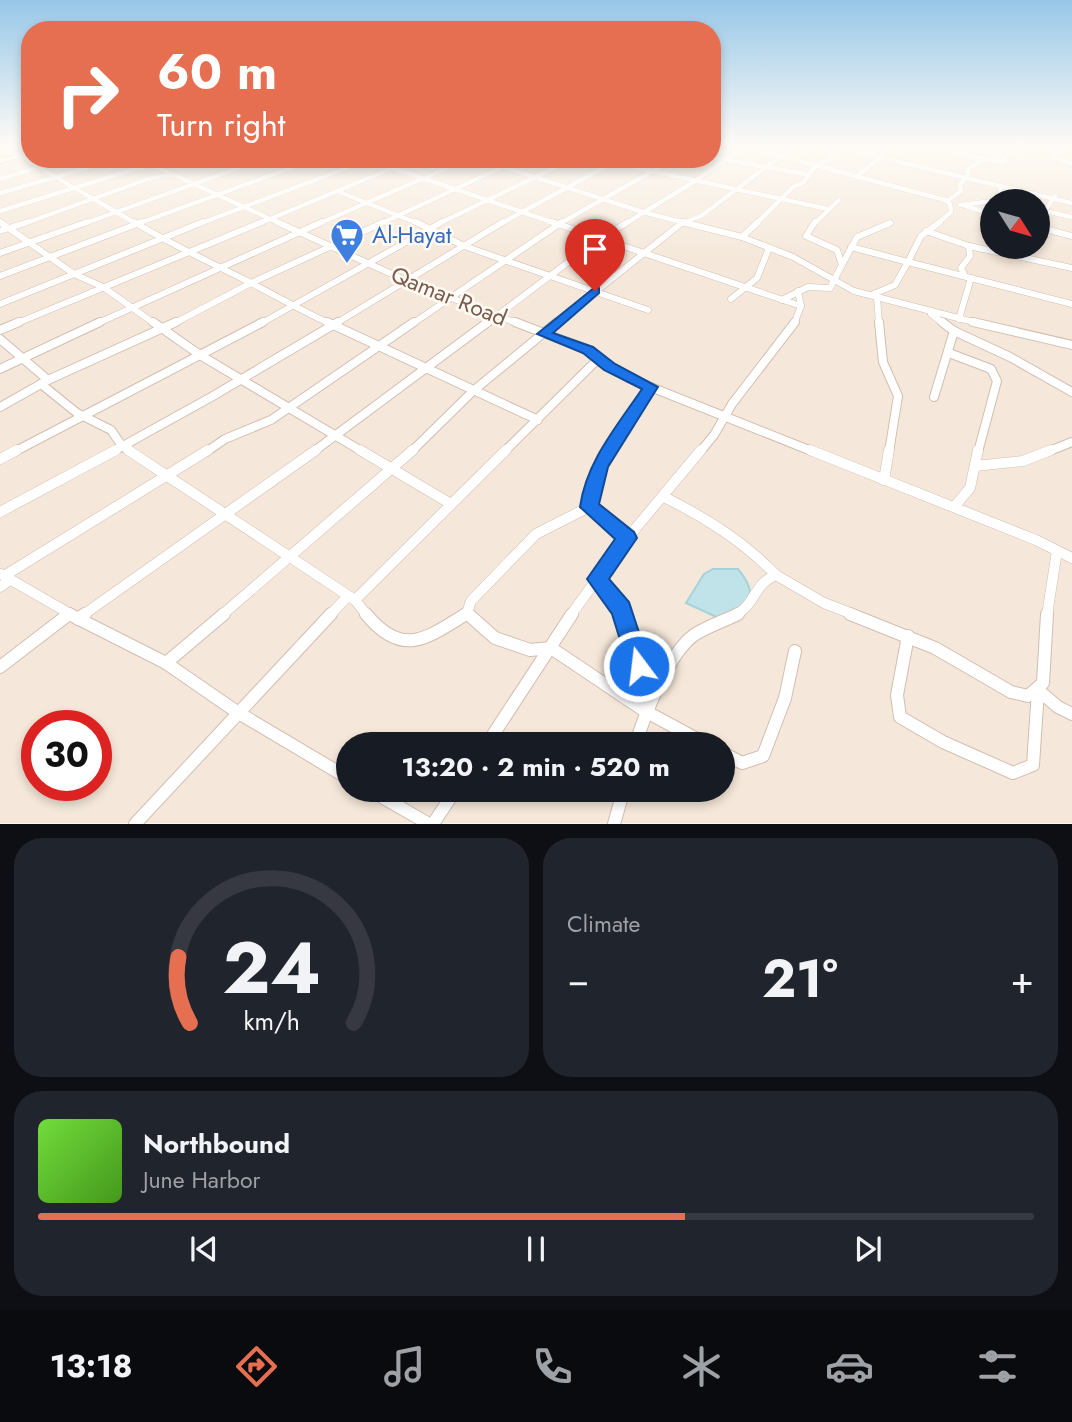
<!DOCTYPE html>
<meta charset="utf-8">
<style>
:root{--surface:#171b24;--page:#20242c;--text:#f1f3f6;--muted:#9ea1a6;--line:#363941;--accent:#e76f51}
body{margin:0;font-family:Jost,sans-serif;background:var(--page);color:var(--text);height:100vh;display:flex;flex-direction:column;font-size:26px;white-space:nowrap}
*{box-sizing:border-box;margin:0}
p{font-size:23px;color:var(--muted)}
.icon{flex:none;width:38px;height:38px;fill:none;stroke:currentColor;stroke-width:2;stroke-linecap:round;stroke-linejoin:round}
.map{position:relative;height:824px;overflow:hidden}
.side{display:flex;flex-direction:column;gap:14px;padding:14px;background:#0d0f14;flex:1}
.side>*{flex:none}
.top-card{position:absolute;left:21px;top:21px;width:700px;height:147px;border-radius:28px;box-shadow:0 4px 10px #0003;background:#e76f51;color:#fff;overflow:hidden}
.needle{width:46px;rotate:127deg}
.fabs{position:absolute;left:980px;top:189px;display:grid;gap:14px}
.fabs a{display:grid;place-items:center;width:70px;height:70px;border-radius:50%;background:var(--surface);box-shadow:0 4px 10px #0003;font-size:35px}
.speed{position:absolute;left:21px;top:710px;display:flex;gap:14px;font-size:35px;font-weight:700;text-align:center}
.speed>*{display:grid;place-content:center;width:91px;height:91px;border-radius:50%;background:var(--surface);box-shadow:0 4px 10px #0003;line-height:1}
.speed .limit{border:10px solid #d22;background:#fff;color:#111}
.pin{position:absolute;display:grid;place-items:center;width:60px;height:60px;color:#fff;margin:-72px -30px;border-radius:50% 50% 50% 0;rotate:-45deg;box-shadow:0 0 7px #0007}
.pin .icon{rotate:45deg}
.me{position:absolute;width:77px;margin:-38px;rotate:345deg;stroke-linejoin:round;filter:drop-shadow(0 0 5px #0008)}
.turn{display:flex;align-items:center;gap:24px;height:147px;padding:0 21px;font-size:32px}
.turn .icon{width:91px;height:91px;stroke-width:2.5}
.turn b{display:block;font-size:49px;line-height:60px}
.big{font-size:52px;font-weight:700;line-height:1.1}
.side .widget{flex:1;display:flex;flex-direction:column;justify-content:center;gap:10px;min-width:0;padding:0 24px;border-radius:28px;background:var(--page)}
.side .dial{align-items:center;gap:0}
.dial svg{height:182px;overflow:visible;fill:none;stroke:var(--line);stroke-width:7;stroke-linecap:round;text-anchor:middle}
.dial text{fill:var(--text);stroke:none}
.song{display:flex;align-items:center;gap:21px}
.cover{width:84px;height:84px;border-radius:10px;background:linear-gradient(135deg,hsl(100 70% 55%),hsl(100 70% 35%))}
.played{height:7px;border-radius:4px;background:linear-gradient(90deg,var(--accent) 65%,var(--line) 65%)}
.keys{display:flex;justify-content:space-around;direction:ltr}
.heat{display:flex;justify-content:space-between;align-items:center;font-size:38px;direction:ltr}
.side .tiles{flex:1;display:grid;gap:14px;grid-template-columns:1fr 1fr}
.widget:last-child{grid-column:span 2}
.trip{position:absolute;left:336px;top:732px;width:399px;height:70px;border-radius:35px;background:var(--surface);box-shadow:0 4px 10px #0003;font-weight:700;line-height:70px;text-align:center}
.dock{display:flex;height:112px;justify-content:space-around;align-items:center;background:#090b0e;color:var(--muted)}
.dock .icon{width:49px;height:49px}
.dock .on{color:var(--accent)}
.dock b{font-size:32px;color:var(--text)}
.map>svg:first-child{display:block}
.residential{fill:#f5e8da;fill-rule:evenodd}
.water{fill:#bfe3e8;stroke:#a5d3da;stroke-width:2}
.lines{fill:none;stroke-linecap:round;stroke-linejoin:round}
.minor-far4-casing{stroke:#d1beb0;stroke-width:5}
.minor-far3-casing{stroke:#d1beb0;stroke-width:7}
.minor-far2-casing{stroke:#d1beb0;stroke-width:10}
.minor-far1-casing{stroke:#d1beb0;stroke-width:11}
.minor-casing{stroke:#d1beb0;stroke-width:14}
.tertiary-casing{stroke:#d1beb0;stroke-width:2}
.minor-far4{stroke:#fff;stroke-width:4.5}
.minor-far3{stroke:#fff;stroke-width:6}
.minor-far2{stroke:#fff;stroke-width:8}
.minor-far1{stroke:#fff;stroke-width:10}
.minor{stroke:#fff;stroke-width:12}
.tertiary{fill:#fff;fill-rule:evenodd}
.route{fill:#1a73e8;stroke:#114b97;stroke-width:2}
.labels{text-anchor:middle;dominant-baseline:central;stroke-width:5;stroke-linejoin:round;paint-order:stroke}
.far-shop-label{font-size:23px;fill:#366cbe;stroke:#fffaf3;text-anchor:start}
.far-street-label{font-size:23px;fill:#7a5c4d;stroke:#fffaf3}
</style>
<div class="map">
<svg width="1072" height="824" viewBox="0 0 1072 824">
<rect width="100%" height="100%" fill="#fdf6ec"/>
<path class="residential" d="M0,144H30V159H712V144H1072V823H0ZM992,201H1038V247H992ZM37,726H96V786H37ZM348,744H723V789H348Z"/>
<path class="water" d="M713,569H738C761,597 748,602 723,620L686,603L704,574Z"/>
<g class="lines">
<defs>
<g id="minor-far4">
<path d="M4,144C46,174 92,197 137,224"/>
<polyline points="824,144 1072,203"/>
<polyline points="917,144 1000,162 1006,160 1000,154 1008,144"/>
<polyline points="1041,144 1054,148 1054,157 1072,164"/>
<polyline points="743,146 945,200 950,204 951,212 937,224"/>
<polyline points="712,157 809,175"/>
<polyline points="139,159 281,224"/>
<polyline points="367,159 557,224"/>
<polyline points="478,159 643,212 689,224"/>
<polyline points="596,159 828,209"/>
<polyline points="857,177 880,157 889,144"/>
<polyline points="0,179 67,159"/>
<polyline points="337,191 419,224"/>
<polyline points="0,193 118,159"/>
<polyline points="1055,196 1045,211 1072,217"/>
<polyline points="947,201 961,191 960,184 968,175 967,170 982,160"/>
<polyline points="960,205 994,201 1000,194 1000,186"/>
<polyline points="965,206 992,214"/>
<polyline points="0,211 167,159"/>
<polyline points="23,224 148,179 173,174"/>
<polyline points="83,224 263,159"/>
<polyline points="137,224 315,159"/>
<polyline points="199,224 370,159"/>
<polyline points="258,224 414,159"/>
<polyline points="318,224 468,159"/>
<polyline points="380,224 520,159"/>
<polyline points="438,224 573,159"/>
<polyline points="500,224 620,159"/>
<polyline points="559,224 674,159"/>
<polyline points="625,224 695,181 747,144"/>
<polyline points="680,224 701,216 797,144"/>
<polyline points="756,224 793,187 804,182 815,166 832,158 830,152 838,148"/>
<polyline points="814,224 839,200"/>
</g>
<g id="minor-far3">
<polyline points="0,222 74,274 103,287 155,324"/>
<path d="M134,222C172,245 210,262 249,282C277,296 303,312 331,324"/>
<polyline points="277,222 405,280 519,324"/>
<polyline points="416,222 464,246 648,310"/>
<polyline points="552,222 801,306"/>
<polyline points="682,222 742,237 793,257 854,291 981,324"/>
<polyline points="940,222 921,236 908,262 1072,304"/>
<polyline points="1038,227 1072,236"/>
<polyline points="0,231 28,222"/>
<polyline points="926,231 969,246 1072,268"/>
<polyline points="742,237 758,222"/>
<polyline points="851,247 908,262 895,285 871,295"/>
<polyline points="0,253 87,222"/>
<polyline points="842,265 857,237 890,223"/>
<polyline points="0,276 142,222"/>
<polyline points="965,276 961,268 970,256 969,246"/>
<polyline points="877,297 879,324"/>
<polyline points="731,299 757,278 769,248"/>
<polyline points="782,300 808,287 830,288 842,265 837,250 806,236 815,222"/>
<polyline points="0,304 203,222"/>
<polyline points="931,314 944,324"/>
<polyline points="959,319 971,278"/>
<polyline points="15,324 262,222"/>
<polyline points="96,324 322,222"/>
<polyline points="173,324 251,283 384,222"/>
<polyline points="260,324 442,222"/>
<polyline points="335,324 503,222"/>
<polyline points="412,324 562,222"/>
<polyline points="486,324 599,239 628,222"/>
<polyline points="555,324 683,222"/>
<polyline points="794,324 801,306 798,291"/>
</g>
<g id="minor-far2">
<polyline points="153,322 200,355 363,452"/>
<polyline points="327,322 538,420"/>
<polyline points="515,322 588,350 628,378 814,452"/>
<polyline points="879,322 883,362 898,396 889,452"/>
<polyline points="973,322 1072,345"/>
<polyline points="0,330 19,322"/>
<polyline points="954,331 1010,357 1072,392"/>
<polyline points="0,339 48,380"/>
<polyline points="949,353 991,369 997,381 978,452"/>
<polyline points="0,369 100,322"/>
<polyline points="41,384 77,413 111,430 122,446 131,452"/>
<polyline points="934,397 954,331 942,322"/>
<polyline points="0,407 48,380 176,322"/>
<polyline points="14,452 263,322"/>
<polyline points="112,452 213,396 338,322"/>
<polyline points="206,452 225,439 271,420 414,322"/>
<polyline points="313,452 488,322"/>
<polyline points="411,452 473,391 557,322"/>
<polyline points="504,452 599,358"/>
<polyline points="609,452 651,387"/>
<polyline points="700,452 714,435 732,404 795,322"/>
<polyline points="1047,452 1072,442"/>
</g>
<g id="minor-far1">
<polyline points="128,450 355,600 367,615"/>
<polyline points="360,450 451,504"/>
<polyline points="610,450 598,474 589,507 628,538"/>
<polyline points="810,450 1036,540 1072,558"/>
<polyline points="0,459 17,450"/>
<polyline points="975,466 1023,461 1051,450"/>
<polyline points="884,480 889,450"/>
<path d="M664,497C706,518 743,541 776,575"/>
<polyline points="954,507 970,488 978,450"/>
<polyline points="0,512 116,450"/>
<polyline points="1,574 72,615"/>
<polyline points="4,576 208,450"/>
<polyline points="597,579 623,615"/>
<polyline points="0,587 10,580"/>
<polyline points="355,600 506,450"/>
<polyline points="83,615 316,450"/>
<polyline points="222,615 413,450"/>
<polyline points="330,615 348,596"/>
<polyline points="463,615 467,613"/>
<polyline points="470,615 467,613 471,601 536,534 589,507"/>
<polyline points="571,615 620,547 701,450"/>
<path d="M735,615C755,606 754,583 776,575L824,603L855,615"/>
<polyline points="1047,615 1057,551"/>
</g>
<g id="minor">
<polyline points="69,614 166,663 237,712 348,778"/>
<path d="M366,614C402,658 426,639 466,614"/>
<polyline points="468,614 495,638 530,650 551,648 645,711 706,744"/>
<polyline points="622,614 639,666 645,711"/>
<polyline points="850,614 935,648 1011,692 1028,696 1043,683 1047,614"/>
<polyline points="78,619 85,614"/>
<polyline points="908,636 897,695 900,717 943,742 1013,773 1033,765 1038,690"/>
<polyline points="166,663 224,614"/>
<polyline points="0,667 69,614"/>
<polyline points="1038,690 1058,707 1072,714"/>
<polyline points="487,744 572,614"/>
<path d="M636,744C644,715 669,653 694,635C708,626 724,621 738,614"/>
<polyline points="723,753 742,763 763,756 785,698 795,651"/>
<polyline points="368,789 429,824"/>
<polyline points="135,824 331,614"/>
<polyline points="433,824 456,789"/>
<polyline points="614,824 624,789"/>
</g>
<polygon id="tertiary" points="30,151 30,155 0,163 0,159"/>
</defs>
<use href="#minor-far4" class="minor-far4-casing"/>
<use href="#minor-far3" class="minor-far3-casing"/>
<use href="#minor-far2" class="minor-far2-casing"/>
<use href="#minor-far1" class="minor-far1-casing"/>
<use href="#minor" class="minor-casing"/>
<use href="#tertiary" class="tertiary-casing"/>
<use href="#minor-far4" class="minor-far4"/>
<use href="#minor-far3" class="minor-far3"/>
<use href="#minor-far2" class="minor-far2"/>
<use href="#minor-far1" class="minor-far1"/>
<use href="#minor" class="minor"/>
<use href="#tertiary" class="tertiary"/>
</g>
<linearGradient id="sky" x2="0" y2="1"><stop stop-color="#97c7e8"/><stop offset="0.56" stop-color="#fefbf6"/><stop offset="1" stop-color="#fefbf6" stop-opacity="0"/></linearGradient>
<rect width="1072" height="259" fill="url(#sky)"/>
<path class="route" d="M595,287L599,288V293L553,333L593,347L615,364L658,387L608,467L599,504L634,532L637,538L609,579L629,602L650,666L647,675L639,678L631,675L612,614L587,579L615,539L580,507C586,462 617,426 642,389L604,370L583,353L537,334Z"/>
<defs>
<symbol id="supermarket-pin" viewBox="-11 -11 22 30"><path d="M0 17L-7.5 6A9.5 9.5 0 1 1 7.5 6Z" fill="#3f7fe0" stroke="#fffaf3"/><path d="M-6-5.5h2.5l.6 2H6L4.5 2H-2.5L-4.4-4H-6ZM-1.5 3.2a1.3 1.3 0 1 0 .1 0ZM3 3.2a1.3 1.3 0 1 0 .1 0Z" fill="#fff"/></symbol>
</defs>
<g fill-rule="evenodd">
<use href="#supermarket-pin" x="328" y="216" width="38" height="52"/>
</g>
<g class="labels">
<g class="far-shop-label">
<text x="372" y="235">Al-Hayat</text>
</g>
<g class="far-street-label">
<text transform="translate(449 296) rotate(22)">Qamar Road</text>
</g>
</g>
</svg>
<div class="fabs">
<a><svg class="needle" viewBox="-14 -14 28 28"><path d="M0-13l5 13h-10z" fill="#e53935"/><path d="M0 13l5-13h-10z" fill="#9ea1a6"/></svg></a>
</div>
<div class="speed"><div class="limit">30</div></div>
<div class="pin" style="left:595px;top:291px;background:#d93025"><svg class="icon" aria-label="arrive" viewBox="0 0 24 24"><path d="M6 21V4h12l-3 4 3 4H6"/></svg></div>
<svg class="me" style="left:639px;top:666px" viewBox="-20 -20 40 40"><circle r="17" fill="#1a73e8" stroke="#fff" stroke-width="3"/><path d="M0-11L8 9 0 5-8 9z" fill="#fff"/></svg>
<div class="trip">13:20 · 2 min · 520 m</div>
<div class="top-card">
<div class="turn"><svg class="icon" aria-label="right" viewBox="0 0 24 24"><path d="M7 20v-9h11M14 6l5 5-5 5"/></svg><div><b>60 m</b>Turn right</div></div>
</div>
</div>
<section class="side">
<div class="tiles">
<div class="widget dial"><svg viewBox="0 0 100 80">
<path d="M14 69A42 42 0 1 1 86 69"/>
<path d="M14 69A42 42 0 0 1 9 40" stroke="#e76f51"/>
<text x="50" y="56" font-size="32" font-weight="700">24</text>
<text x="50" y="72" font-size="11">km/h</text>
</svg></div>
<div class="widget"><p>Climate</p>
<div class="heat"><a>−</a><b class="big">21°</b><a>+</a></div>
</div>
<div class="widget">
<div class="song"><i class="cover"></i><div><b>Northbound</b><p>June Harbor</p></div></div>
<div class="played"></div>
<div class="keys"><svg class="icon" aria-label="previous" viewBox="0 0 24 24"><path d="M18 5L8 12l10 7zM5 5v14"/></svg><svg class="icon" aria-label="pause" viewBox="0 0 24 24"><path d="M8 5v14M16 5v14"/></svg><svg class="icon" aria-label="next" viewBox="0 0 24 24"><path d="M6 5l10 7-10 7zM19 5v14"/></svg></div>
</div>
</div>
</section>
<nav class="dock">
<b>13:18</b>
<svg class="icon on" aria-label="directions" viewBox="0 0 24 24"><path d="M12 3l9 9-9 9-9-9zM9 14v-3h6M13 9l2 2-2 2"/></svg>
<svg class="icon" aria-label="music" viewBox="0 0 24 24"><path d="M9 18V5l10-2v13"/><circle cx="6" cy="18" r="3"/><circle cx="16" cy="16" r="3"/></svg>
<svg class="icon" aria-label="phone" viewBox="0 0 24 24"><path d="M5 4h4l2 5-3 2q2 4 5 5l2-3 5 2v4C11 20 4 13 5 4z"/></svg>
<svg class="icon" aria-label="climate" viewBox="0 0 24 24"><path d="M12 3v18M4 7l16 10M4 17L20 7"/></svg>
<svg class="icon" aria-label="car" viewBox="0 0 24 24"><path d="M5 17H2v-5l4-1 3-4h7l3 4 3 1v5h-3M9 17h6M6 11h13"/><circle cx="7" cy="17" r="2"/><circle cx="17" cy="17" r="2"/></svg>
<svg class="icon" aria-label="filters" viewBox="0 0 24 24"><path d="M4 7h16M4 17h16"/><circle cx="9" cy="7" r="2"/><circle cx="15" cy="17" r="2"/></svg>
</nav>
